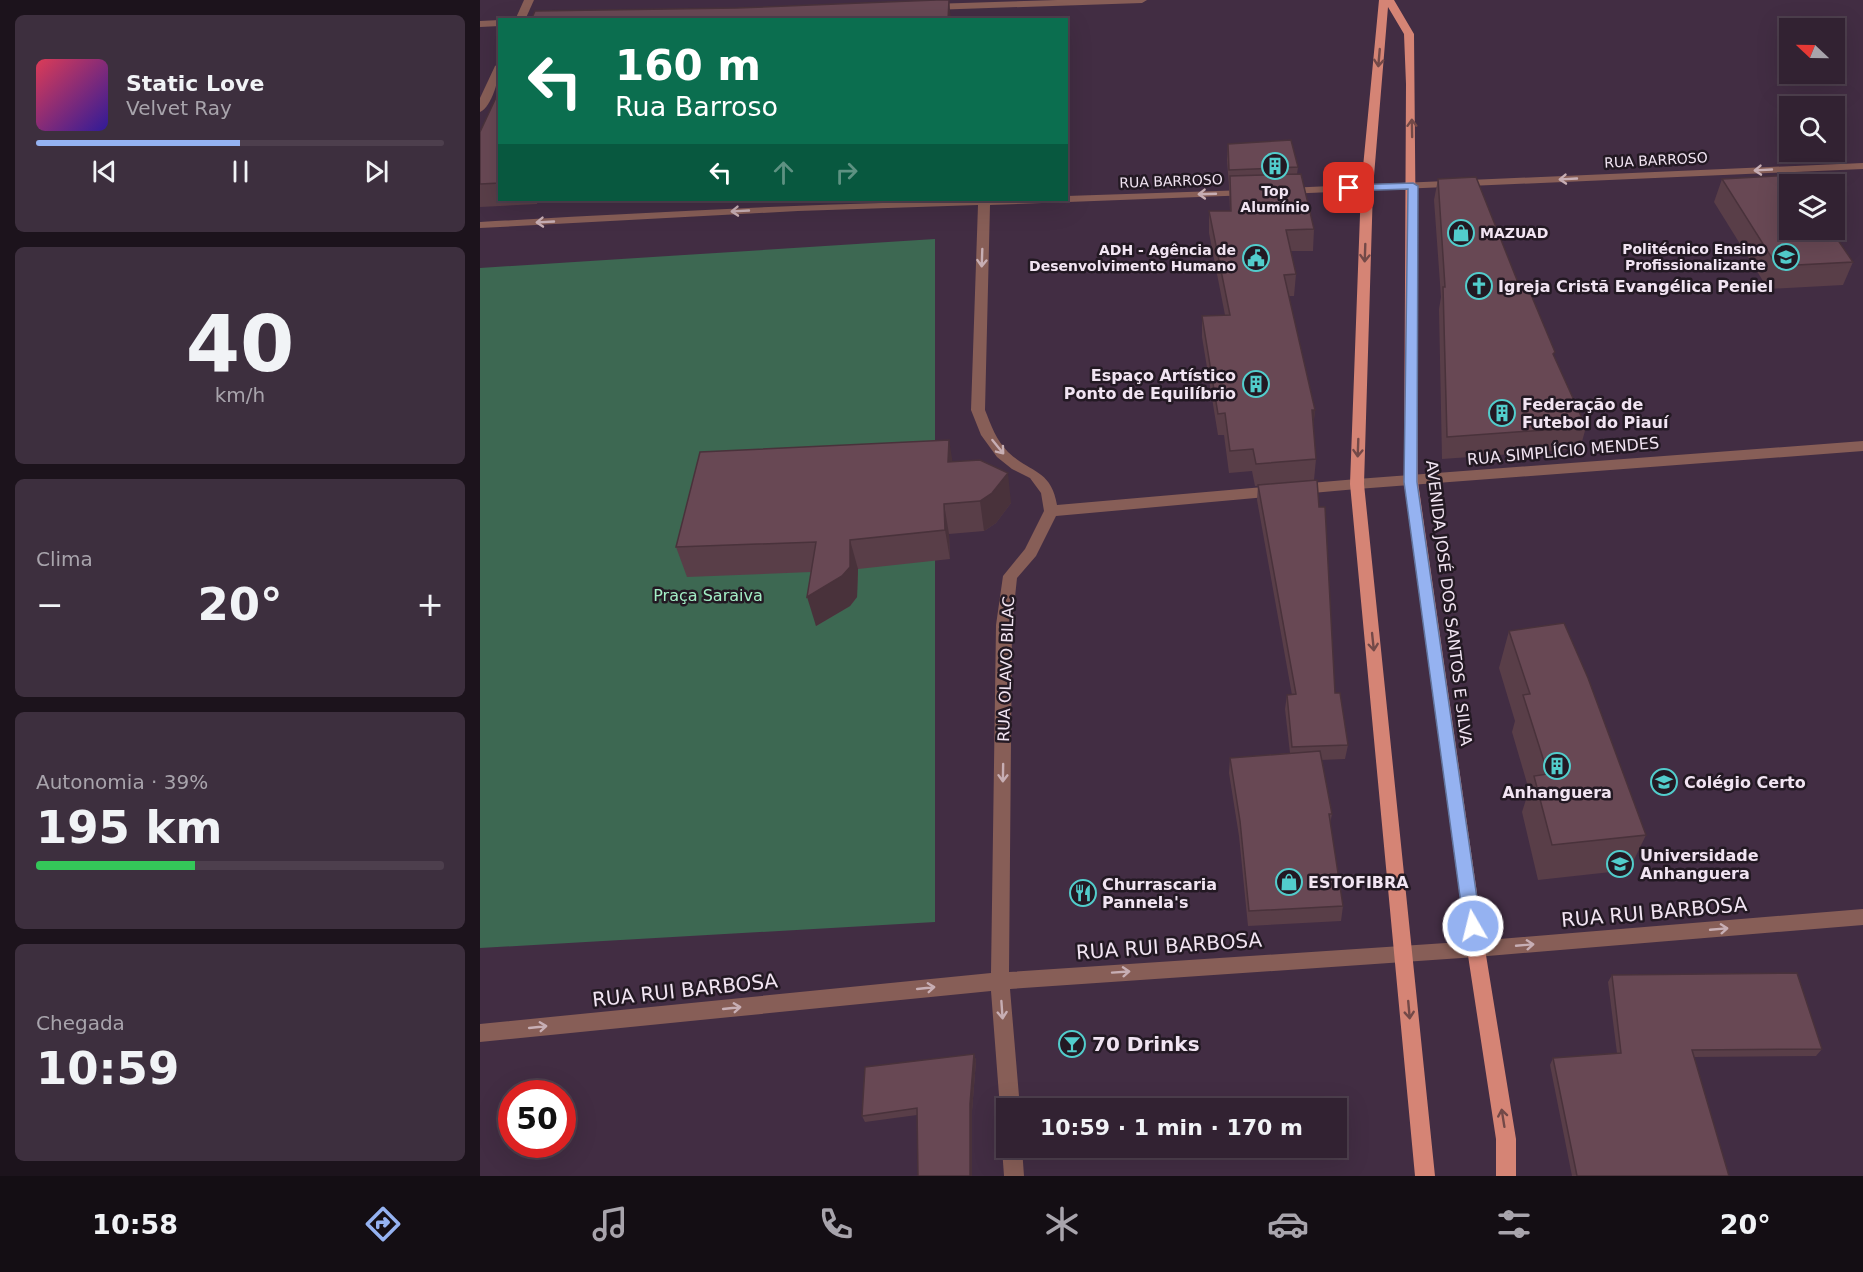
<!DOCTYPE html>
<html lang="pt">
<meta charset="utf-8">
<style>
:root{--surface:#322232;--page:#3d2f3e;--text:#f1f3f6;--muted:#a8a4ac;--line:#4d3f4d;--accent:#95b2f1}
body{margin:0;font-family:"DejaVu Sans",sans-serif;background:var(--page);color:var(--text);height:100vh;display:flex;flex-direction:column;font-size:22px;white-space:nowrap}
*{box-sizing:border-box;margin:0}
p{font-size:20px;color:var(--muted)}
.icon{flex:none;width:33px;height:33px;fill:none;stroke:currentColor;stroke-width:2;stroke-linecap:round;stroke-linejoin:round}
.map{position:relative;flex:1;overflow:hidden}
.panel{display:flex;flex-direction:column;gap:15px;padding:15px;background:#1c131c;width:480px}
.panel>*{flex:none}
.hud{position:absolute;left:18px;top:18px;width:570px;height:183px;border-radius:0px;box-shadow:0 6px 24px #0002,0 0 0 2px var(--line);background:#0b6e4f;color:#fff;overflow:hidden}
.needle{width:39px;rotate:292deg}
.buttons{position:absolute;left:1299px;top:18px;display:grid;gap:12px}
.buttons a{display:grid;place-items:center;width:66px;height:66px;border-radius:0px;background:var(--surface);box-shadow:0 6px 24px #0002,0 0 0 2px var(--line);font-size:30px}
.speed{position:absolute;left:18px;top:1080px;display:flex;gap:12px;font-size:30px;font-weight:700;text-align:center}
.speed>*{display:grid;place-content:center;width:78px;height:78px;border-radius:50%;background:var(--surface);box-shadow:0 6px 24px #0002,0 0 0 2px var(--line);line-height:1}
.speed .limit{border:9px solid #d22;background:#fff;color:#111}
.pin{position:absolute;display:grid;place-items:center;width:51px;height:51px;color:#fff;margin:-26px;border-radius:12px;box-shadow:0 3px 9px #0006}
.me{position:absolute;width:66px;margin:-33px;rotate:352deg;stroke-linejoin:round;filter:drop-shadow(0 0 4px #0008)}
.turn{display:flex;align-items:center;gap:21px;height:126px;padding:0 18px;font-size:27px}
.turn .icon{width:78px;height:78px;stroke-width:2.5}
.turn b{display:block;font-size:42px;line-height:51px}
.lanes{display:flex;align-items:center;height:57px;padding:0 18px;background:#0003;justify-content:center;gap:30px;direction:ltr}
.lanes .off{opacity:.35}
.big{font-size:45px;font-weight:600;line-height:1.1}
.panel .tile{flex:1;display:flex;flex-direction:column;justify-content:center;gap:9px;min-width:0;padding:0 21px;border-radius:9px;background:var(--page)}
.panel .dial{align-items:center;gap:0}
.dial b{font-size:78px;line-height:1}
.song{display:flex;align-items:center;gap:18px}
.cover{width:72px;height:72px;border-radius:9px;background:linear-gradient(135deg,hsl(350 70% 55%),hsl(250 70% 35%))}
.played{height:6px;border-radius:3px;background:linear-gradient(90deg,var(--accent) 50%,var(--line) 50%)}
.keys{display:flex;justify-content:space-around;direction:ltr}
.heat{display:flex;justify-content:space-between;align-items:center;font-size:33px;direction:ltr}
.charge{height:9px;border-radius:4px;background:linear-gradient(90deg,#34c759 39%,var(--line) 0)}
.trip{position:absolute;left:516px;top:1098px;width:351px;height:60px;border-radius:0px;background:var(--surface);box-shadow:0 6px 24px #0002,0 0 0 2px var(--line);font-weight:600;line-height:60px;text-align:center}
.menu{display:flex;height:96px;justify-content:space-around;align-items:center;background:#140e14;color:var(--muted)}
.menu .icon{width:42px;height:42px}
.menu .selected{color:var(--accent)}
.menu b{font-size:27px;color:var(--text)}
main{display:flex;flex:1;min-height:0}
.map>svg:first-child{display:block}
.green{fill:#3d6852}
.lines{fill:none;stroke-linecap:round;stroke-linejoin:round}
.minor{fill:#875e57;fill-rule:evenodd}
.major{fill:#d58475;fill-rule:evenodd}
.wall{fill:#593e48}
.shaded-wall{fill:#49323b}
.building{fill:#684854;stroke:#49323b;stroke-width:1.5}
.oneway{stroke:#734948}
.oneway2{stroke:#c7aeb4}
.route{fill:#95b2f1;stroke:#61749d;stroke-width:1.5}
.labels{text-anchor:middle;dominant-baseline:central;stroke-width:5;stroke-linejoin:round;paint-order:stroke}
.far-street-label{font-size:14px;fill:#f1e4f2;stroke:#231923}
.far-poi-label{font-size:14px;font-weight:bold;fill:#f1e4f2;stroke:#231923;text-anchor:end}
.poi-label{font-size:16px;font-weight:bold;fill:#f1e4f2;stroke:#231923;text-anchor:start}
.street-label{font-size:16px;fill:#f1e4f2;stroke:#231923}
.park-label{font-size:16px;fill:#a3eec6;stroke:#231923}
.near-street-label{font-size:20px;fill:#f1e4f2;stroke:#231923}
.near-poi-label{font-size:20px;font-weight:bold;fill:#f1e4f2;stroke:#231923;text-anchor:start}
</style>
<main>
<section class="panel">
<div class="tile">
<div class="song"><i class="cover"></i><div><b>Static Love</b><p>Velvet Ray</p></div></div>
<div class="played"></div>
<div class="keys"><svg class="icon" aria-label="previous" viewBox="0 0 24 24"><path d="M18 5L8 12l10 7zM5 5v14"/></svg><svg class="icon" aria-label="pause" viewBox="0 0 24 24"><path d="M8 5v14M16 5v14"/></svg><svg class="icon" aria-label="next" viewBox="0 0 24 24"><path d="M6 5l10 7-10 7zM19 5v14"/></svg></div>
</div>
<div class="tile dial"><b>40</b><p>km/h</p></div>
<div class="tile"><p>Clima</p>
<div class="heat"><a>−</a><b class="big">20°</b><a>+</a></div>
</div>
<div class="tile"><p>Autonomia · 39%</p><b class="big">195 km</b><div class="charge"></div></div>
<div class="tile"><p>Chegada</p><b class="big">10:59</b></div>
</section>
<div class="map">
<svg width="1383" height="1176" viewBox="0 0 1383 1176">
<rect width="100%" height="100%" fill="#422d43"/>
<polygon class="green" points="455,239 455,922 0,948 0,268"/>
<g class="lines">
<g class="minor">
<polygon points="44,0 54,0 45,20 35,20"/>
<polygon points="577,0 667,0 662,3 451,10 446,7 451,4"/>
<polygon points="20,20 20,26 0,27 0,21"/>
<path d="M20,63C20,76 12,107 0,112V98L15,66Z"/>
<polygon points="1383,163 1383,169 806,194 800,191 806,188"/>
<path d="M767,190L773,193L771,195L510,205L505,410C511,425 516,440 528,452C550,473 571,469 577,505L877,479L1383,441V451L877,489L576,516L556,556L537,578L532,625L529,972L996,941L1383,909V925L996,957L530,989L540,1108H526V1116L523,1115L520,1108L511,991L0,1042V1024L511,973L516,625L523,576L545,549L564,511L561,493L550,478L532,469L517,457L501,435L491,410L498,205L318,211L0,228V222C196,211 391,200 586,200V196Z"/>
<polygon points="526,1140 526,1148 542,1148 544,1176 524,1176 522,1148"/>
</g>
<polygon class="major" points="899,0 914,0 934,34 938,482 1005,949 1036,1139 1036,1176 1016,1176 1016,1139 987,949 924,482 926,84 924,34 908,7 893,188 884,484 955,1176 935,1176 870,484 881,188"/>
</g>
<g class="wall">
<polygon points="20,89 20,200 58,200 57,204 0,207 0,132"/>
<polygon points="748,144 818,167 817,174 834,229 833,251 811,251 816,274 814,296 809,296 835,410 833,428 836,459 834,480 775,486 772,471 749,473 744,435 738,435 722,337 722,316 745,315 729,233 729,211 750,211 749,186 747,160"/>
<polygon points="958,179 1039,285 1074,356 1106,427 1100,449 962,459 959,309 961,297 954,200"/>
<polygon points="1242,179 1373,262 1363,285 1288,289 1234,202"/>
<polygon points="472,461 531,503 516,523 504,531 469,534 470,559 378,569 377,597 370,606 336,626 331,572 207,577 196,547"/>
<polygon points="778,485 855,693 868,745 865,759 841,760 852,814 850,824 863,906 861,921 768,926 759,836 749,773 750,758 810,753 805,709 807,695 812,695 777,500"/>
<polygon points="1029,631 1166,835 1149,870 1058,880 1042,812 1049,790 1032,732 1035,721 1019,668"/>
<polygon points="1132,975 1342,1049 1336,1056 1214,1057 1249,1176 1092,1176 1070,1065 1073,1058 1137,1053 1128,982"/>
<polygon points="494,1054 496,1061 492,1111 437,1115 385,1122 382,1116"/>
</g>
<g class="shaded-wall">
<polygon points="469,0 471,20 468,20"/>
<polygon points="832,410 835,410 833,431"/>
<polygon points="469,440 474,470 468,462"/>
<polygon points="528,473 531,503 516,523 504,531 500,501"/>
<polygon points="464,504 469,534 470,559 465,530"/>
<polygon points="370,540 378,569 377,597 370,606 336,626 327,597"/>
<polygon points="494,1054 496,1061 492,1111 492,1176 490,1176 490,1104"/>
</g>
<g class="building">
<polygon points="456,0 469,0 468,20 51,20 55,11 257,8"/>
<polygon points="20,89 20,183 0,184 0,132"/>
<polygon points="811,140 818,167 749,170 748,144"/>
<polygon points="821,174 834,229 806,230 816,274 804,275 835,410 832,410 836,459 776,464 773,449 750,451 745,413 738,414 722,316 750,315 729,211 751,211 750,176"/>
<polygon points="1313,175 1319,184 1310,184 1310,230 1351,230 1373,262 1297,266 1242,179"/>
<polygon points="996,177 1039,285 1047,285 1075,352 1073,354 1106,427 967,437 963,287 965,287 958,179"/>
<polygon points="469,440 468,462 500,460 528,473 512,493 500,501 464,504 465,530 370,540 370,567 362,576 327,597 336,542 196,547 220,452"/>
<polygon points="837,480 839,507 845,507 855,693 860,693 868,745 812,747 807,695 816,694 778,485"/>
<polygon points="1084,623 1108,678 1166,835 1072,845 1054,776 1068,774 1043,695 1050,694 1029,631"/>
<polygon points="840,751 852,814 849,814 863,906 769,911 760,821 750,758"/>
<polygon points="1317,973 1342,1049 1212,1050 1249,1176 1097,1176 1073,1058 1141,1053 1132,975"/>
<polygon points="494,1054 490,1104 490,1176 438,1176 437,1108 382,1116 385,1067"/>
</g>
<defs><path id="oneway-shaft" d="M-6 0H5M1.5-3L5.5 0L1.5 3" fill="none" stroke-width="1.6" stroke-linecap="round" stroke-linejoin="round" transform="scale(1.5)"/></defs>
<g class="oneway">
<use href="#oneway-shaft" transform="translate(899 58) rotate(95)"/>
<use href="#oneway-shaft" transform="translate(932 128) rotate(-91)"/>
<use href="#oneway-shaft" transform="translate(885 253) rotate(92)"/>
<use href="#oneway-shaft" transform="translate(878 448) rotate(92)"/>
<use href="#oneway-shaft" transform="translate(893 642) rotate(84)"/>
<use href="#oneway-shaft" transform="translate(929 1010) rotate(85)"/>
<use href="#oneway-shaft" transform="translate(1023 1118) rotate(-99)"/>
</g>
<g class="oneway2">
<use href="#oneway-shaft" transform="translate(1283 170) rotate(177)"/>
<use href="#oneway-shaft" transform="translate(1088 179) rotate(177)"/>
<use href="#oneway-shaft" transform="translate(727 194) rotate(178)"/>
<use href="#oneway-shaft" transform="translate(260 211) rotate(177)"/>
<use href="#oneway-shaft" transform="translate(65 222) rotate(177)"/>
<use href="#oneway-shaft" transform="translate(502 258) rotate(92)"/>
<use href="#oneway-shaft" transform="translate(518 447) rotate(51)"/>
<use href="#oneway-shaft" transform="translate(523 773) rotate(91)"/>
<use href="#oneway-shaft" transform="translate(1239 929) rotate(-5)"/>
<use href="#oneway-shaft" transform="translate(1045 945) rotate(-5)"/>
<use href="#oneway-shaft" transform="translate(641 972) rotate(-4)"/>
<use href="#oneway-shaft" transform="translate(446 988) rotate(-6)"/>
<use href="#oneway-shaft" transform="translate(252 1008) rotate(-6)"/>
<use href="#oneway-shaft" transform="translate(522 1010) rotate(86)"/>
<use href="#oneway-shaft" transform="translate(58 1027) rotate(-6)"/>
</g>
<polygon class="route" points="933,183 938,186 937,482 1001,926 999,931 993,934 987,931 984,926 924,482 928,189 869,191 864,188 869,185"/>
<defs>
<symbol id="building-ring" viewBox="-11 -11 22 22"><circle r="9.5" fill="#231923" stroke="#52cdcc" stroke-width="1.5"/><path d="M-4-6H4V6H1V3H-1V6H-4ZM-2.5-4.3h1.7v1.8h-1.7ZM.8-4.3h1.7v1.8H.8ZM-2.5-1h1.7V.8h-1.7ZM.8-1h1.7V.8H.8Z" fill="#52cdcc"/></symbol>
<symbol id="shop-ring" viewBox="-11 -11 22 22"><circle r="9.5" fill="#231923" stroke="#52cdcc" stroke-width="1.5"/><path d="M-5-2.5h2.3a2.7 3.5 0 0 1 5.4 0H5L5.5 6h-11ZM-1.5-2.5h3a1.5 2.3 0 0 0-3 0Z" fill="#52cdcc"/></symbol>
<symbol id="university-ring" viewBox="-11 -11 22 22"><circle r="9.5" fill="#231923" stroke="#52cdcc" stroke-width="1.5"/><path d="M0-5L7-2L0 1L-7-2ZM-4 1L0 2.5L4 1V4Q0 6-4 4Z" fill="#52cdcc"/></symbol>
<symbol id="civic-ring" viewBox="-11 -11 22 22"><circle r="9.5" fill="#231923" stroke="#52cdcc" stroke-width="1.5"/><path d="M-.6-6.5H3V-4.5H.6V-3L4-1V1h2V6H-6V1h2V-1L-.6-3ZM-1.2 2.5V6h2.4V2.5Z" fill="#52cdcc"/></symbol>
<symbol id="church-ring" viewBox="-11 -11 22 22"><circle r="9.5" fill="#231923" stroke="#52cdcc" stroke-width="1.5"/><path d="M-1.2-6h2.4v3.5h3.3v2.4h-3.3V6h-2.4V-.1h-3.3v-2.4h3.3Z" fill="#52cdcc"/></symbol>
<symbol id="school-ring" viewBox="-11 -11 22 22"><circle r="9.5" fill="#231923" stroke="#52cdcc" stroke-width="1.5"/><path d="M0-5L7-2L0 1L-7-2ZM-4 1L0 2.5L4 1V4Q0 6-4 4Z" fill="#52cdcc"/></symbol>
<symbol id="restaurant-ring" viewBox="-11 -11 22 22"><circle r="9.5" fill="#231923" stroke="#52cdcc" stroke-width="1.5"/><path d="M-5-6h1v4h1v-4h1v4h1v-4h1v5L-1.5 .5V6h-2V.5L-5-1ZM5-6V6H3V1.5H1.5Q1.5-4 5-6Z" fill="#52cdcc"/></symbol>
<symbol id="bar-ring" viewBox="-11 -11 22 22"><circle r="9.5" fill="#231923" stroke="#52cdcc" stroke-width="1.5"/><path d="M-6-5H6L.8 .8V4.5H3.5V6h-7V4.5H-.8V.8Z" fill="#52cdcc"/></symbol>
</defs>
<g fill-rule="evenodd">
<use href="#building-ring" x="780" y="151" width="30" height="30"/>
<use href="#shop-ring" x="966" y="218" width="30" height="30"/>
<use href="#university-ring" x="1291" y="242" width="30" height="30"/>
<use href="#civic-ring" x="761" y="243" width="30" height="30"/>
<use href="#church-ring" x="984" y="271" width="30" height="30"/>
<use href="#building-ring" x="761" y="369" width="30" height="30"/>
<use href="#building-ring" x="1007" y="398" width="30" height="30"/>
<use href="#building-ring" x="1062" y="751" width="30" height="30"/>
<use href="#school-ring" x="1169" y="767" width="30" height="30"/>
<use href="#university-ring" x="1125" y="849" width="30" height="30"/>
<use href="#shop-ring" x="794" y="867" width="30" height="30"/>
<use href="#restaurant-ring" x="588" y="878" width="30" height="30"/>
<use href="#bar-ring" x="577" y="1029" width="30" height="30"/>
</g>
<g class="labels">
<g class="far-street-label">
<text transform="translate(1176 160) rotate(-3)">RUA BARROSO</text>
<text transform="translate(691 181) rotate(-2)">RUA BARROSO</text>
</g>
<g class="far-poi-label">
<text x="795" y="191" text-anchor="middle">Top<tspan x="795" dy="16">Alumínio</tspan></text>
<text x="1000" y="233" text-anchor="start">MAZUAD</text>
<text x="1286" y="249">Politécnico Ensino<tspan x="1286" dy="16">Profissionalizante</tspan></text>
<text x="756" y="250">ADH - Agência de<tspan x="756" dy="16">Desenvolvimento Humano</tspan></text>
</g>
<g class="poi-label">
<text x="1018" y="286">Igreja Cristã Evangélica Peniel</text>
<text x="756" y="375" text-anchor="end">Espaço Artístico<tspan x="756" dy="18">Ponto de Equilíbrio</tspan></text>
<text x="1042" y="404">Federação de<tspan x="1042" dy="18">Futebol do Piauí</tspan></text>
<text x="1204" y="782">Colégio Certo</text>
<text x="1077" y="792" text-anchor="middle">Anhanguera</text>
<text x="1160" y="855">Universidade<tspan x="1160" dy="18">Anhanguera</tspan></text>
<text x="828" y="882">ESTOFIBRA</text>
<text x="622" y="884">Churrascaria<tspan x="622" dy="18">Pannela's</tspan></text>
</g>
<g class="street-label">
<text transform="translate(1083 451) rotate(-5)">RUA SIMPLÍCIO MENDES</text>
<text transform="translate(969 603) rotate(83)">AVENIDA JOSÉ DOS SANTOS E SILVA</text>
<text transform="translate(526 669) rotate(-88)">RUA OLAVO BILAC</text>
</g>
<g class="park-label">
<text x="228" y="595">Praça Saraiva</text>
</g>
<g class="near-street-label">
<text transform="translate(1174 912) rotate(-5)">RUA RUI BARBOSA</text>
<text transform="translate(689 946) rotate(-4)">RUA RUI BARBOSA</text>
<text transform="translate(205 990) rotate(-6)">RUA RUI BARBOSA</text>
</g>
<g class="near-poi-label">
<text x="612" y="1044">70 Drinks</text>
</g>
</g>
</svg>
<div class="buttons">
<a><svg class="needle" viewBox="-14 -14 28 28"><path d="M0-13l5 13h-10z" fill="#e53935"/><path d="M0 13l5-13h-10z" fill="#a8a4ac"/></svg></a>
<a><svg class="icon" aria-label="search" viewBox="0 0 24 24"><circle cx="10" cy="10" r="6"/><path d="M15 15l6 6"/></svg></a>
<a><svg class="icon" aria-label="layers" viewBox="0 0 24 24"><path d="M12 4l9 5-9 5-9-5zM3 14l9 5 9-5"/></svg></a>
</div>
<div class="speed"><div class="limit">50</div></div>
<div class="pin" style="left:869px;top:188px;background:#d93025"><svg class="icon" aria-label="arrive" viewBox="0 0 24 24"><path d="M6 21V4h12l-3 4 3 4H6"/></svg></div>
<svg class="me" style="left:993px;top:926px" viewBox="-20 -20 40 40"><circle r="17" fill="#95b2f1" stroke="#fff" stroke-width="3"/><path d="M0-11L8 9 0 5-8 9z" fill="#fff"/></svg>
<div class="trip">10:59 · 1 min · 170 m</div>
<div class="hud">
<div class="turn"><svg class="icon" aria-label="left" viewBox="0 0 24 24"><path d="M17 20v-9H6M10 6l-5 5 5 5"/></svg><div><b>160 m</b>Rua Barroso</div></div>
<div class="lanes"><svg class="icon" aria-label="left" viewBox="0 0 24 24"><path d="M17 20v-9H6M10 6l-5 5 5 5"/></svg><svg class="icon off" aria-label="ahead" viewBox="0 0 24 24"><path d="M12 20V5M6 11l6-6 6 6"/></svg><svg class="icon off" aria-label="right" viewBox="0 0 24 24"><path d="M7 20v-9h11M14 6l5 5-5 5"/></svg></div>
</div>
</div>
</main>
<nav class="menu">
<b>10:58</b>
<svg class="icon selected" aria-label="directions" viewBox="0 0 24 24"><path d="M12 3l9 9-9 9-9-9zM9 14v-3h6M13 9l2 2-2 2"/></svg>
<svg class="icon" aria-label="music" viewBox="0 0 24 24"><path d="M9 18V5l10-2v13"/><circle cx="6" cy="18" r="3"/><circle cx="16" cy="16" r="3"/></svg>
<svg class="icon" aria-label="phone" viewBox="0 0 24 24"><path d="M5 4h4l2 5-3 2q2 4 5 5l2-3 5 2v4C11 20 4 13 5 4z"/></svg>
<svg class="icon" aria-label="climate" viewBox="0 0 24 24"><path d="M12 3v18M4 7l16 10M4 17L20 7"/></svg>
<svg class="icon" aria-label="car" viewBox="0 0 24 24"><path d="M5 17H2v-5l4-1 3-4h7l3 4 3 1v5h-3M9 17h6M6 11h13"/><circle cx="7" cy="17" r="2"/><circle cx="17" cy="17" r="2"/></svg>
<svg class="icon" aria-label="filters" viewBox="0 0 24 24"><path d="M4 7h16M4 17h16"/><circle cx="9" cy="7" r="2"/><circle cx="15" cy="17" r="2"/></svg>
<b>20°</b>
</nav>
